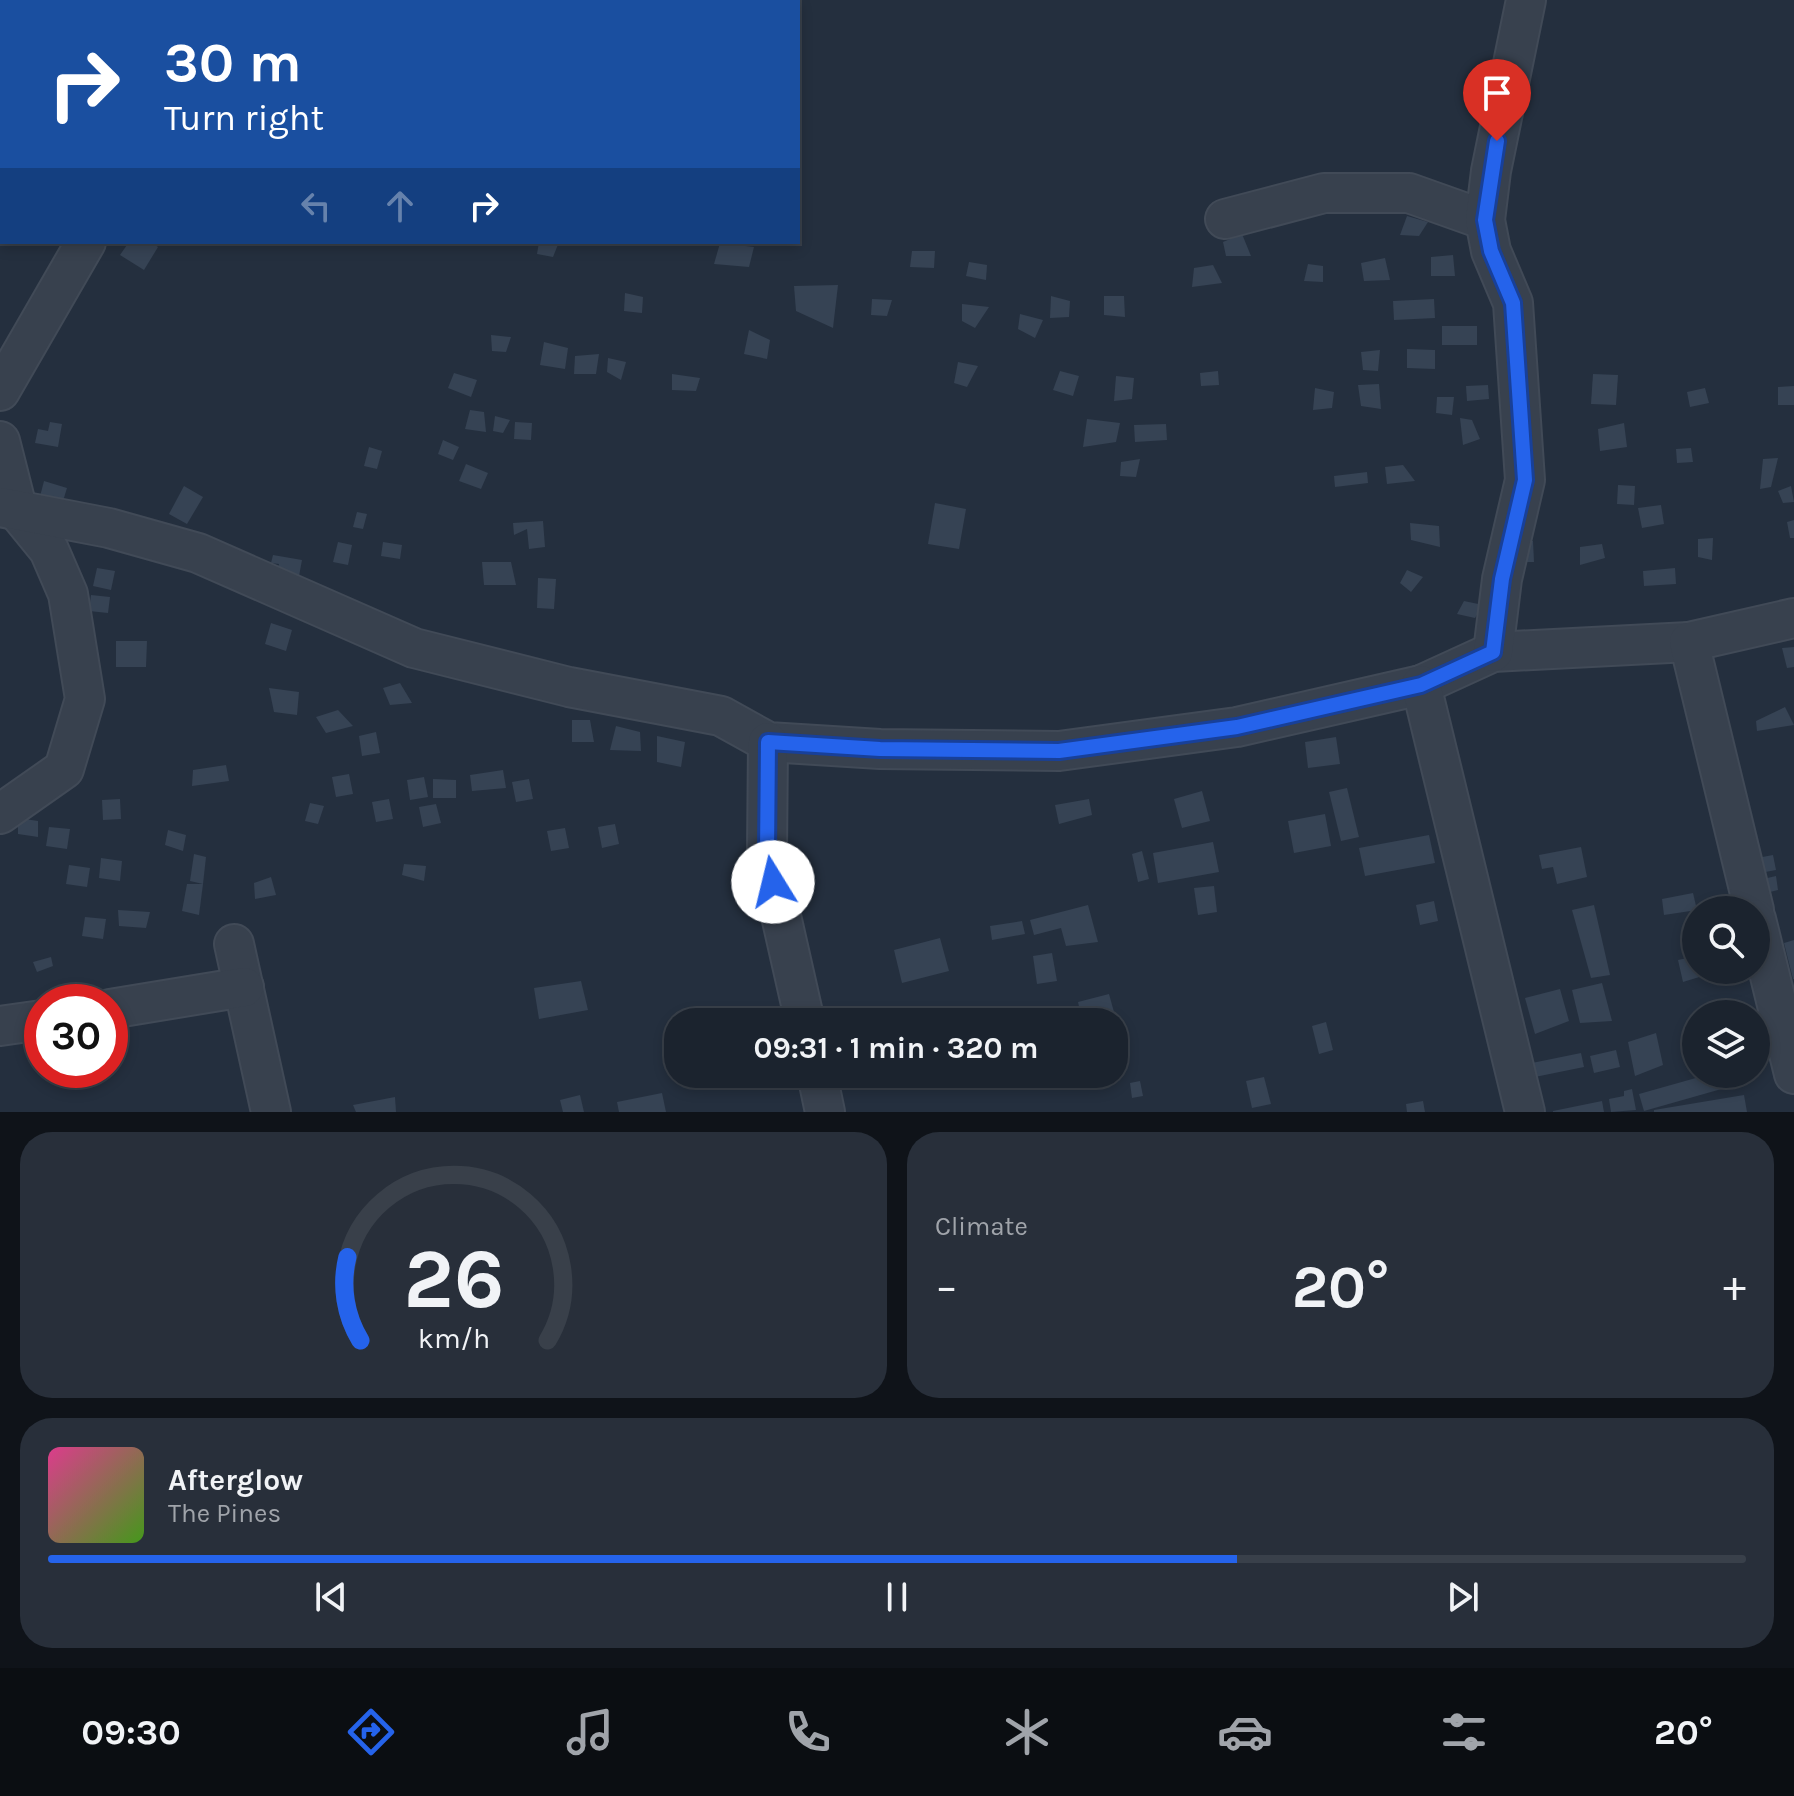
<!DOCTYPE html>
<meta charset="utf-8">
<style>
:root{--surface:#1b232e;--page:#282f3a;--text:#f1f3f6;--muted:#a0a4aa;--line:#39404a;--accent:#2563eb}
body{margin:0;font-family:Karla,sans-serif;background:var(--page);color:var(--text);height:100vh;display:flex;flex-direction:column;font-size:30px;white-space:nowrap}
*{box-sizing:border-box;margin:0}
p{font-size:26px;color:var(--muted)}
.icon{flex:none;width:44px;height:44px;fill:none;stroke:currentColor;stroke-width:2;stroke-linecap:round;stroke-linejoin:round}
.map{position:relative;height:1112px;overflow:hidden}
.drawer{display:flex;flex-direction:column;gap:20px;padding:20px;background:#0f1319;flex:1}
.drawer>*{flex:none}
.banner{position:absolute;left:0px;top:0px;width:800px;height:244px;box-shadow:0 4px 12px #0003,0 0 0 2px var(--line);background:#1a4fa0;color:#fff;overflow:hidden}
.fabs{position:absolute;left:1682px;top:896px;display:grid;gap:16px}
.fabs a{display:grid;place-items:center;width:88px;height:88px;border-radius:50%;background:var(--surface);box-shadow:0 4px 12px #0003,0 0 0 2px var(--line);font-size:40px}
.speed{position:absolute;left:24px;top:984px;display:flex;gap:16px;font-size:40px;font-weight:700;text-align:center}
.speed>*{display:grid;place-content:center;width:104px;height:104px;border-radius:50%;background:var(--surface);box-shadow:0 4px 12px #0003,0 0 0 2px var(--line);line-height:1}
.speed .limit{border:12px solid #d22;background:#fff;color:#111}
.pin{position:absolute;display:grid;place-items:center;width:68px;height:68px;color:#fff;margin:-82px -34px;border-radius:50% 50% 50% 0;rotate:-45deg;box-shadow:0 0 8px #0007}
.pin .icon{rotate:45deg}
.me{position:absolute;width:88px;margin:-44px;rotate:351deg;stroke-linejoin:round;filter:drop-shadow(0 0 6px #0008)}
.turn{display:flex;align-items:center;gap:28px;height:168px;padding:0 32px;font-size:36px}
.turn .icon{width:104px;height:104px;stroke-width:2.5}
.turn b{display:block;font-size:56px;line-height:68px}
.lanes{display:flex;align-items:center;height:76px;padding:0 32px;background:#0003;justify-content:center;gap:40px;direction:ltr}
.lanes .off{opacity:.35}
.big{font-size:60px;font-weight:700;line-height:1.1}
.drawer .tile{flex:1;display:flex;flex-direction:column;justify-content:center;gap:12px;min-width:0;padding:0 28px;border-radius:32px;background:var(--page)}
.drawer .dial{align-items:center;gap:0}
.dial svg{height:208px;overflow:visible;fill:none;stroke:var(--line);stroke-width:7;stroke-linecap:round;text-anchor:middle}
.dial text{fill:var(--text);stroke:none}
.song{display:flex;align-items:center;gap:24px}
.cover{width:96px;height:96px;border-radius:12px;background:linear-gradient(135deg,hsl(330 70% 55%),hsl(100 70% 35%))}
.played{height:8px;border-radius:4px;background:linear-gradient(90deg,var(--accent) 70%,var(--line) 70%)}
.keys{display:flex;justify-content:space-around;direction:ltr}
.heat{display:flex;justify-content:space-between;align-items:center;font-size:44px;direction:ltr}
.drawer .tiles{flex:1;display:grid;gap:20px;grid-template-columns:1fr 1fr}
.tile:last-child{grid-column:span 2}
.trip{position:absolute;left:664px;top:1008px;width:464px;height:80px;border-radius:32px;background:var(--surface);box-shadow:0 4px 12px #0003,0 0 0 2px var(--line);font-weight:700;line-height:80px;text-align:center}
.tab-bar{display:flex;height:128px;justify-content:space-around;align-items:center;background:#0b0e12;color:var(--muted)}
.tab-bar .icon{width:56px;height:56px}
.tab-bar .active{color:var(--accent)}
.tab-bar b{font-size:36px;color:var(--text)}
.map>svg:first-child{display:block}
.building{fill:#364354}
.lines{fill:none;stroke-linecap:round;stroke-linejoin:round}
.minor-casing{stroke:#414a57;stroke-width:42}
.minor{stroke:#38414e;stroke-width:38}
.route-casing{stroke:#184099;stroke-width:20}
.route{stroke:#2563eb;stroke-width:14}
</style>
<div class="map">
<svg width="1794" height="1112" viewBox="0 0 1794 1112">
<rect width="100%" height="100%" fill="#242f3e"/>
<g class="building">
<polygon points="1407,216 1428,222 1419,236 1400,235"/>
<polygon points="1242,234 1251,256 1226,256 1223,242"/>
<polygon points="129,242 151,242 158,247 144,270 120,255"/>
<polygon points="539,242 559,242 553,257 537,254"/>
<polygon points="720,243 754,247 749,267 714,264"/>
<polygon points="912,251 935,251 934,268 910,267"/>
<polygon points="1453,255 1455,276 1431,276 1431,257"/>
<polygon points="1385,258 1390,280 1364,281 1361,263"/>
<polygon points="969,262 987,265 986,280 966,276"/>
<polygon points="1308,264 1323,266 1323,282 1304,281"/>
<polygon points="1213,265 1222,283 1192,287 1194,268"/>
<polygon points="838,285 833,328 796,311 794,286"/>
<polygon points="625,293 643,297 642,313 624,311"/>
<polygon points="1051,296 1070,301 1069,317 1050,318"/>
<polygon points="1104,296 1124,296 1125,317 1104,315"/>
<polygon points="872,299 892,300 887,316 871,315"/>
<polygon points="1434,299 1435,318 1394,320 1393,301"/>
<polygon points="962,304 989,307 975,328 962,321"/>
<polygon points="1020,314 1043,320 1035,338 1018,329"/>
<rect x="1442" y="326" width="35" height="19"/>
<polygon points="749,330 770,340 767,359 744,354"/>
<polygon points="491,335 511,337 506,352 492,351"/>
<polygon points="544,342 568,348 565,369 540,365"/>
<polygon points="1407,349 1435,350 1435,369 1407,368"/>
<polygon points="1380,350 1378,371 1363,370 1361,352"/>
<polygon points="599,354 596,374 574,374 575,356"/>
<polygon points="608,358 626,362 621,380 607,372"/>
<polygon points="958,362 978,366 967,387 954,383"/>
<polygon points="1060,371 1079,376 1073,396 1053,390"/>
<polygon points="1218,371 1219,385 1201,386 1200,373"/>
<polygon points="454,373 477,380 471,397 448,388"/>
<polygon points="672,374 700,378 696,391 672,390"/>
<polygon points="1593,374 1618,375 1616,405 1591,404"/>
<polygon points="1116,376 1134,378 1132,399 1114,401"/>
<polygon points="1379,384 1381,409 1361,406 1358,385"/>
<polygon points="1488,385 1489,399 1467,401 1466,386"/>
<polygon points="1794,386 1794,405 1778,405 1778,387"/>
<polygon points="1315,388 1334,392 1332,408 1313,410"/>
<polygon points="1705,388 1709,403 1690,407 1687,392"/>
<polygon points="1437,397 1454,397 1452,415 1436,413"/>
<polygon points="470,410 484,412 486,432 465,429"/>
<polygon points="495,416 510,420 503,433 493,431"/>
<polygon points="1460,418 1472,420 1480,439 1463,445"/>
<polygon points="1087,419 1120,423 1116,442 1083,447"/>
<polygon points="50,422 62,424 58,447 35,443 38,429 48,431"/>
<polygon points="515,422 532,423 531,440 514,439"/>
<polygon points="1624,423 1627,447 1600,451 1598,429"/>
<polygon points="1166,424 1167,440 1135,442 1134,425"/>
<polygon points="443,440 459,447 453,460 438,454"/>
<polygon points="369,447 382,451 377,469 364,466"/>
<polygon points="1691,448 1693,462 1677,463 1676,449"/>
<polygon points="1778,458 1771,487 1760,489 1763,459"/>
<polygon points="1140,459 1136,477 1120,476 1121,462"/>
<polygon points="466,464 488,473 481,489 459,481"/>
<polygon points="1403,465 1415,481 1387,484 1385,467"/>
<polygon points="1367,472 1368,483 1335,487 1334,476"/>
<polygon points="44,481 67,488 59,514 37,508"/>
<polygon points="1618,485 1635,486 1634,505 1617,504"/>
<polygon points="184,486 203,497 187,524 169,514"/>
<polygon points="1791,486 1794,502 1783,503 1778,491"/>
<polygon points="935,503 966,509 959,549 928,544"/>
<polygon points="1661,505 1664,524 1642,528 1638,508"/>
<polygon points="357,512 367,514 363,529 353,527"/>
<polygon points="1794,520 1794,538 1790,538 1787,522"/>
<polygon points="543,521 545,547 529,549 527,529 514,535 513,523"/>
<polygon points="1410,523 1439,526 1440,547 1411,540"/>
<polygon points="1713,538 1712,560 1698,557 1698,539"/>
<polygon points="1514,541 1533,541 1534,562 1514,562"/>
<polygon points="338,542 352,545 348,565 333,562"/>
<polygon points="383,542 402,545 400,559 381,556"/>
<polygon points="1602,544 1605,558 1580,565 1580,547"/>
<polygon points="273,555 302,560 297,587 275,583 279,564 271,563"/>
<polygon points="482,562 511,562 516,585 484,585"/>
<polygon points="97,568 115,571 111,590 93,586"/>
<polygon points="1675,568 1676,584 1644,586 1643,571"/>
<polygon points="1407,570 1423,577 1411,592 1400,583"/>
<polygon points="538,578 556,579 554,609 537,608"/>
<polygon points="91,595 110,597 108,613 89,611"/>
<polygon points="1464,601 1483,605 1475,618 1457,614"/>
<polygon points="271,623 292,630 286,651 265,644"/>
<polygon points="116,641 147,641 146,667 116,667"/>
<polygon points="1794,647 1794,667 1787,668 1782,648"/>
<polygon points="400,683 412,703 390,705 383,688"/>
<polygon points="269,688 299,692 297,715 274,712"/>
<polygon points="1785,707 1794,725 1757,731 1756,721"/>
<polygon points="338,710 353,726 326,733 316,717"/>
<polygon points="572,720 590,720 594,742 572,742"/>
<polygon points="616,726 640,732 641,751 610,750"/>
<polygon points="376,732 380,753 362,756 359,736"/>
<polygon points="657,736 685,742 681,767 657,762"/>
<polygon points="1336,737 1340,764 1308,768 1305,742"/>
<polygon points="226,765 229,781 192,786 193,770"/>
<polygon points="503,770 506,788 472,791 470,775"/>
<polygon points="349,774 353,794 336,797 332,777"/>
<polygon points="424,777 428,797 410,800 407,780"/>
<polygon points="433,779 456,780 456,798 433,798"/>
<polygon points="529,779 533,799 516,802 512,782"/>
<polygon points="1347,788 1359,837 1341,841 1329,792"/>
<polygon points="1202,791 1210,821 1182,828 1174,799"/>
<polygon points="120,799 121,819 103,820 102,800"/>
<polygon points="389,799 393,819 376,822 372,802"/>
<polygon points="1089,799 1092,815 1059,824 1055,805"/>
<polygon points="310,803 324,806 318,824 305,821"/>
<polygon points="436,804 441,823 423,827 419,807"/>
<polygon points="1325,814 1331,846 1294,853 1288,821"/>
<polygon points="18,818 38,821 38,837 18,834"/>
<polygon points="615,824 619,844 602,848 598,827"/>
<polygon points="49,827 70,829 67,849 46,846"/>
<polygon points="565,828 569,848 551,851 547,831"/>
<polygon points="168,830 186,835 183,851 165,845"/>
<polygon points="1429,835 1435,863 1365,876 1359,848"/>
<polygon points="1213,842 1219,872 1158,883 1153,853"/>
<polygon points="1581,847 1587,877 1557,884 1553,867 1542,869 1539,855"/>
<polygon points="1142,851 1149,879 1138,882 1132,854"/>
<polygon points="194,854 206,857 203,884 190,881"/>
<polygon points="1773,855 1776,870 1760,873 1757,858"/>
<polygon points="101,858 122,861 120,881 99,878"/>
<polygon points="404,864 426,866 424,881 402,875"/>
<polygon points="69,865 90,868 87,887 66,884"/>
<polygon points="1776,876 1778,890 1766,893 1763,879"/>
<polygon points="271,877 276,895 255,899 254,883"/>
<polygon points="187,884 203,884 199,915 182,911"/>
<polygon points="1214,886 1217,912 1198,915 1194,888"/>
<polygon points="1693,893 1697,910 1664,915 1662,899"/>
<polygon points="1434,901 1438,921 1420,925 1416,905"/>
<polygon points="1088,905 1098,942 1066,946 1061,928 1034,935 1030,920"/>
<polygon points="1594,905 1610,975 1591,978 1572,910"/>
<polygon points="118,910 150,912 146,928 119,926"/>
<polygon points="85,917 106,919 103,939 82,936"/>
<polygon points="1022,921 1025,934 992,940 990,926"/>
<polygon points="940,938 949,971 902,983 894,950"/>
<polygon points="1794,940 1794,979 1793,979 1784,943"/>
<polygon points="1052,953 1057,981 1037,984 1033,956"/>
<polygon points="1696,956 1696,970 1719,971 1683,982 1678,960"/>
<polygon points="51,957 53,966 37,972 33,962"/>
<polygon points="581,981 588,1010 539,1019 534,988"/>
<polygon points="1602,983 1612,1021 1580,1023 1572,990"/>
<polygon points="1560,989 1569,1021 1535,1034 1525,998"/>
<polygon points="1109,994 1114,1012 1082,1020 1078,1002"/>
<polygon points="1326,1022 1333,1050 1319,1054 1312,1026"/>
<polygon points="1696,1031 1696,1045 1692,1046 1689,1033"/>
<polygon points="1656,1033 1663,1065 1635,1076 1628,1042"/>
<polygon points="1616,1050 1620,1067 1594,1073 1590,1056"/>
<polygon points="1581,1053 1584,1067 1530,1078 1527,1064"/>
<polygon points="1710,1074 1721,1074 1725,1088 1644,1111 1639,1094"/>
<polygon points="1264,1077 1271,1104 1252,1108 1246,1081"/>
<polygon points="1140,1081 1143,1096 1132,1098 1130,1083"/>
<polygon points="1632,1089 1636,1110 1611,1112 1609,1099 1624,1096 1624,1091"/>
<polygon points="662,1093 666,1112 619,1112 617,1102"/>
<polygon points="580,1095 584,1112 563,1112 560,1100"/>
<polygon points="1744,1095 1747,1112 1654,1112 1654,1110"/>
<polygon points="395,1097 396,1112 356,1112 353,1105"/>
<polygon points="1423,1101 1425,1112 1407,1112 1406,1104"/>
<polygon points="1602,1101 1604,1112 1553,1112 1553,1111"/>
</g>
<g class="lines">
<defs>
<g id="minor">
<polyline points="270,2 273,0"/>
<polyline points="1225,219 1324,193 1409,193 1485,220"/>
<polyline points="0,391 86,242"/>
<polyline points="0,441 18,512 49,550 68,594 85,699 64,769 0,814"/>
<polyline points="0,507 109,528 198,553 414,648 569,687 721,716 768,742 880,749 1059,751 1237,727 1421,685 1493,652 1689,642"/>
<polyline points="1493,652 1502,579 1525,480 1513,303 1491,251 1485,220 1491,171 1526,0"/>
<polyline points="1421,685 1525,1112"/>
<polyline points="768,742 767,854 805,1022"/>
<polyline points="1754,910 1689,642 1794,618"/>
<polyline points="1756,919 1794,1074"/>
<polyline points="234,944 271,1112"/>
<polyline points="110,1009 244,987"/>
<polyline points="0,1026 42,1020"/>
<polyline points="817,1074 825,1112"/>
</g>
</defs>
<use href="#minor" class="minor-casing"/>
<use href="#minor" class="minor"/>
</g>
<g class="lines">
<defs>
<polyline id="route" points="773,882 767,854 768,742 880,749 1059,751 1237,727 1421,685 1493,652 1502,579 1525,480 1513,303 1491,251 1485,220 1497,141"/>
</defs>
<use href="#route" class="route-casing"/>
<use href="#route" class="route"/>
</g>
</svg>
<div class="fabs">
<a><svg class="icon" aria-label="search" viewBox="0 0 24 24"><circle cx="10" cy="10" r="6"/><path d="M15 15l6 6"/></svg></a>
<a><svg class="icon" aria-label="layers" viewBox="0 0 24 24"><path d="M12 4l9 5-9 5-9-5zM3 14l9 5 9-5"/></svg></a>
</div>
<div class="speed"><div class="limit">30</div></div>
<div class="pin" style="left:1497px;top:141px;background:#d93025"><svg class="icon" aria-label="arrive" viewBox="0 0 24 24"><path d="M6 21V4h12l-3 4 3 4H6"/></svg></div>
<svg class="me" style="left:773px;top:882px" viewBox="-20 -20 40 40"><circle r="19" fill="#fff"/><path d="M0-13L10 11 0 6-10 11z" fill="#2563eb"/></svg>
<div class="trip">09:31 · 1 min · 320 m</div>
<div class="banner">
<div class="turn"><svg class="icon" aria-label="right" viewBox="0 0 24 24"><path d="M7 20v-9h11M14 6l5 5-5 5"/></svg><div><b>30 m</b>Turn right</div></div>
<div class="lanes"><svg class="icon off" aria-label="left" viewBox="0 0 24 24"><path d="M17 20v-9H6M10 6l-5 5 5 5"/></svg><svg class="icon off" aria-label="ahead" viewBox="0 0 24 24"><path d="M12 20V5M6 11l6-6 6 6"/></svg><svg class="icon" aria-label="right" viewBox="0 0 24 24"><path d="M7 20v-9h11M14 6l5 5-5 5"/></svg></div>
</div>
</div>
<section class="drawer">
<div class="tiles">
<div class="tile dial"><svg viewBox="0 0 100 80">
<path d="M14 69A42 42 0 1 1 86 69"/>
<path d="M14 69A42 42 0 0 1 9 37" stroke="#2563eb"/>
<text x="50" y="56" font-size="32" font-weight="700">26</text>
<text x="50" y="72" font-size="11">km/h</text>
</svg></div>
<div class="tile"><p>Climate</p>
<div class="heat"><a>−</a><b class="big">20°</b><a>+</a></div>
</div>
<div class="tile">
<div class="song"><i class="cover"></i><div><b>Afterglow</b><p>The Pines</p></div></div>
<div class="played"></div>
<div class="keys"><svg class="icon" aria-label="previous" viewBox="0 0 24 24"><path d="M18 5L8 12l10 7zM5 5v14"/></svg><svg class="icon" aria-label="pause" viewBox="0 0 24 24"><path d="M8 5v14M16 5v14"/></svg><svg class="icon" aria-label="next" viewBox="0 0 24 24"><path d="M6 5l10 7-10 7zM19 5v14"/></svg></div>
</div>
</div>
</section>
<nav class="tab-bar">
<b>09:30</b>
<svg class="icon active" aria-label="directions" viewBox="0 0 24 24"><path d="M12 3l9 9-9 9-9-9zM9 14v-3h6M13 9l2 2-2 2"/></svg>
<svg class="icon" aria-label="music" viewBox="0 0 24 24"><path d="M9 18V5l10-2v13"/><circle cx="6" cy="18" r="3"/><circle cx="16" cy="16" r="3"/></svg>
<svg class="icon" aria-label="phone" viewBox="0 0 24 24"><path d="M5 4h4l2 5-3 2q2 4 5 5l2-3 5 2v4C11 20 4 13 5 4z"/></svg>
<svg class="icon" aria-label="climate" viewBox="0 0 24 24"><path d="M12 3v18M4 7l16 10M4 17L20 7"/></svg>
<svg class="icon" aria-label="car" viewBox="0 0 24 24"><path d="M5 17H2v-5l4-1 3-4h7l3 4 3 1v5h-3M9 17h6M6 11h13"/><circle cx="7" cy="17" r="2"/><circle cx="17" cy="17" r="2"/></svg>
<svg class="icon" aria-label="filters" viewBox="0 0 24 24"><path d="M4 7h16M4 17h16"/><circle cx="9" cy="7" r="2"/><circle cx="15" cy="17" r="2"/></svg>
<b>20°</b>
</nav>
